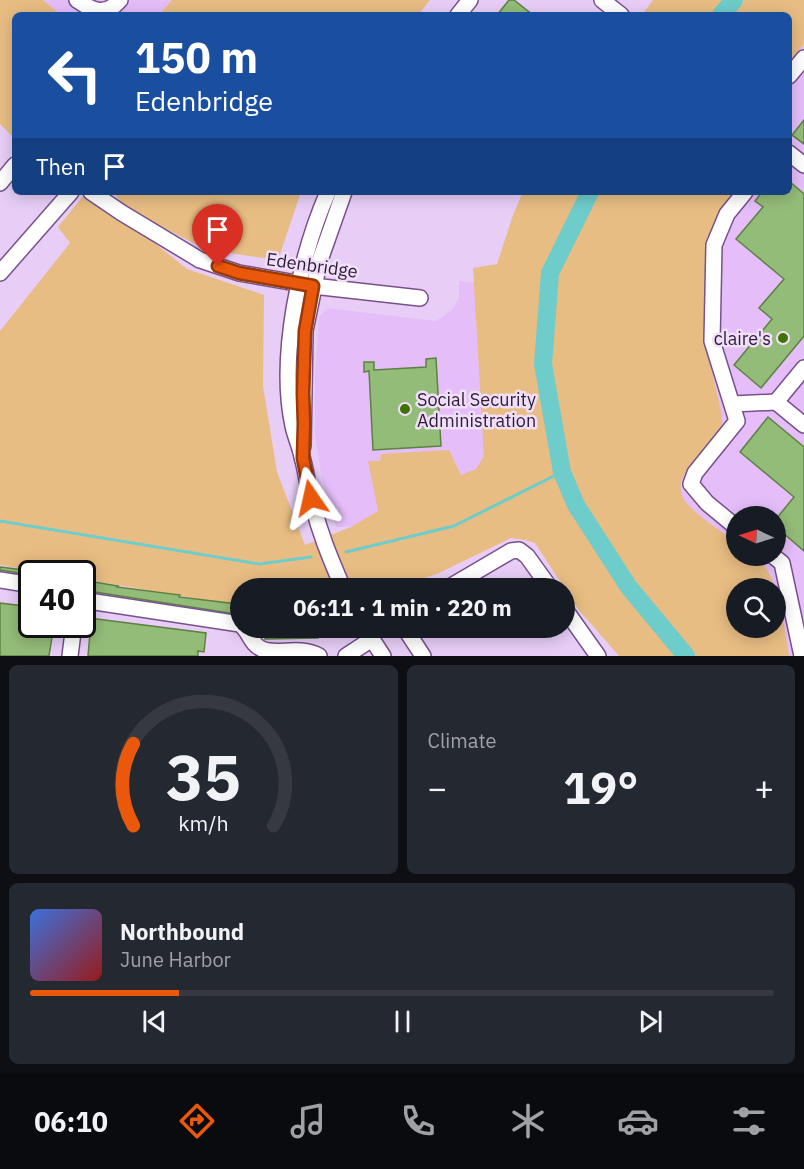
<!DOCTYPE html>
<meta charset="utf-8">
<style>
:root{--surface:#171b24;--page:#242831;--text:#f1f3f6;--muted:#9ea1a6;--line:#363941;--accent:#ea580c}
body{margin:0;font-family:"IBM Plex Sans",sans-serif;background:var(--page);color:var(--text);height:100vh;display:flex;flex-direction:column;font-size:22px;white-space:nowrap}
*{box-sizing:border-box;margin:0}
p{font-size:20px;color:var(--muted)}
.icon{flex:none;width:33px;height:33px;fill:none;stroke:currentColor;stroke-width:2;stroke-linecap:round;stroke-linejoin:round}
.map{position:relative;height:656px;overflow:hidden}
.sheet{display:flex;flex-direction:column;gap:9px;padding:9px;background:#0d0f14;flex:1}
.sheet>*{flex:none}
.guide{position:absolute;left:12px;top:12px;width:780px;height:183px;border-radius:9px;box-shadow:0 3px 15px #0003;background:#1a4fa0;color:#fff;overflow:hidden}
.needle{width:39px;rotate:274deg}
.controls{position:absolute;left:726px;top:506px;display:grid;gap:12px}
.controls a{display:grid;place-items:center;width:60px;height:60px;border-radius:50%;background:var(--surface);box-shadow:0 3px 15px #0003;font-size:30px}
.speed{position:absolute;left:18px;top:560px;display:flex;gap:12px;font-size:30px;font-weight:700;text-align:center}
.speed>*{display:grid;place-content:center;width:78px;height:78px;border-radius:50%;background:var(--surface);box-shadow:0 3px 15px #0003;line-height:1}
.speed .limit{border:3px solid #111;border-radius:9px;background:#fff;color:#111}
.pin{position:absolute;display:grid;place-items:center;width:51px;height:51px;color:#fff;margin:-62px -26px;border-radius:50% 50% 50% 0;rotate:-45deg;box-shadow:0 0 6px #0007}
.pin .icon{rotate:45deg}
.me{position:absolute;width:66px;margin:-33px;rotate:349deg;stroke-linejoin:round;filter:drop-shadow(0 0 4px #0008)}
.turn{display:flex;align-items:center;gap:21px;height:126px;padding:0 24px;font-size:27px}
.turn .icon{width:78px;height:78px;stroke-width:2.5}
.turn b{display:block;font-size:42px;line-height:51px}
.then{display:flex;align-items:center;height:57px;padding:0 24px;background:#0003;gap:12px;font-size:22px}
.big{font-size:45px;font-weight:700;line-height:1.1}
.sheet .widget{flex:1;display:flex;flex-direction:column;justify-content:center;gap:9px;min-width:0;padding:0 21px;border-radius:9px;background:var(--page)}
.sheet .dial{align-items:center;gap:0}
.dial svg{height:156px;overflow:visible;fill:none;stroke:var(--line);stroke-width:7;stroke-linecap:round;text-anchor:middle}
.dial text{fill:var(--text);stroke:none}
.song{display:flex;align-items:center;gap:18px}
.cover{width:72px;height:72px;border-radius:9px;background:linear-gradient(135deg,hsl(220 70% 55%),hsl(0 70% 35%))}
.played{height:6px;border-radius:3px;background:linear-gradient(90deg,var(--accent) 20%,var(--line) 20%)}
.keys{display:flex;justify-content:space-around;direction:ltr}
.heat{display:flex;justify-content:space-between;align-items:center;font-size:33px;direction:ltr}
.sheet .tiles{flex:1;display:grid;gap:9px;grid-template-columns:1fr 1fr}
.widget:last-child{grid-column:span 2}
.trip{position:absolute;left:230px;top:578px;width:345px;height:60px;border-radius:30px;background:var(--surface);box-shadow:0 3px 15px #0003;font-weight:700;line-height:60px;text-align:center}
.dock{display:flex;height:96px;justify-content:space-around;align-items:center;background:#090b0e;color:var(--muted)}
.dock .icon{width:42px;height:42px}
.dock .active{color:var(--accent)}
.dock b{font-size:27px;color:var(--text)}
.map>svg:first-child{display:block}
.built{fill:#e5bef9;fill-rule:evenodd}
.green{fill:#e8bd83;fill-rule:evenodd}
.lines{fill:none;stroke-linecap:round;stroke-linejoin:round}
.stream{stroke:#6eccca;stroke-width:3}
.river{stroke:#6eccca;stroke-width:18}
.building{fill:#94bc79;stroke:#5c8241;stroke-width:1.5}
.minor-casing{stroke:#78508c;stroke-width:18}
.minor{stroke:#fff;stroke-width:15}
.route-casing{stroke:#983908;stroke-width:15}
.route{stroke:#ea580c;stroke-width:10}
.poi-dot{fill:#3e7300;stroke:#f1dffa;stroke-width:2}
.labels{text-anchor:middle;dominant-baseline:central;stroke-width:5;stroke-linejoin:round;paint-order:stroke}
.street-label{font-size:18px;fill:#2c1c35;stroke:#f1dffa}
.poi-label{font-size:18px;fill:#2c1c35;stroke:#f1dffa;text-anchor:end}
</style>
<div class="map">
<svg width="804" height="656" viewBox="0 0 804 656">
<rect width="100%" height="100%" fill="#e8cef7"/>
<g class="built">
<polygon points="43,0 172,0 159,15 61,15"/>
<path d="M804,37V656H782L776,627V588L686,513L676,492L698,282L712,192H789V55ZM736,516H776V555H736Z"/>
<polygon points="459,281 487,283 496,461 362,526 336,527 322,479 315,435 315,375 319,317 327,308 436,321 452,310 459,298"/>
</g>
<g class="green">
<polygon points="0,0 43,0 61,15 15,15 15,139 0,124"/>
<polygon points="172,0 430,0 418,15 159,15"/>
<polygon points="653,0 804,0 804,44 789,62 789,15 642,15"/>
<polygon points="113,192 301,192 278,260 235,254 195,244 124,207"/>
<path d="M523,192H738L721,212L715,222L709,235L706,251V346L722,415V426L718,433C708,445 684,469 681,483C680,488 681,496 685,501C694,514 723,532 736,543V555C740,555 747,554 751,555C778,563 785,632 789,656H619L578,609L535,543L525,540L511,538L437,574L392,588H240V606L83,579L82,573H47L0,565V331L70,243L58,227L84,195L152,241L187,269L264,295L263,386L277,472L305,545L351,527L378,511L368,461H380L381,454L449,450L461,475L476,469L484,456L473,268L497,264L513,215ZM736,588H776V627H736Z"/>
</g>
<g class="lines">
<g class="stream">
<polyline points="0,521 259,564 311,557"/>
<polyline points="346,552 454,526 562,472"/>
</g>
<g class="river">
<polyline points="721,15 734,0"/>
<polyline points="590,192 550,273 543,364 562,472 576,505 628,586 686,656"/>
</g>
</g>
<g class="building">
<polygon points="509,0 514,0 533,15 497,15"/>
<polygon points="804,120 804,144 792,135"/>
<polygon points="789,181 804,194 804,336 761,388 734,365 772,319 759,308 784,279 736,239 763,207 755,201 762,192 789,192"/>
<polygon points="436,358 441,446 373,450 369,371 364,372 364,362 374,362 374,370 426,367 426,359"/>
<polygon points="768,417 804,447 804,551 776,527 776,519 794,497 740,452"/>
<polygon points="0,567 32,571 32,575 0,570"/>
<polygon points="82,580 118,586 117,587 180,595 179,597 237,604 236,614 82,590"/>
<polygon points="0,603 32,607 32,624 54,624 49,656 0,656"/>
<polygon points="89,618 206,633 204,652 198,651 198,656 88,656 90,633 87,633"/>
<polygon points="265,627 318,627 318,638 265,639"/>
</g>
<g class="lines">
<defs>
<g id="minor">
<path d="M77,0C93,11 105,17 120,0"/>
<polyline points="602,0 621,15"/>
<polyline points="458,15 470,0"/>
<polyline points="789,76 804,58"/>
<polyline points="789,153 804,165"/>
<polyline points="0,183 15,165"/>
<polyline points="91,192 122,213 200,260 239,273 313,286 420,298"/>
<path d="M328,192C300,256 278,357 293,426C295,436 300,446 302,457C306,470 307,484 311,497C318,529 330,558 343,588"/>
<polyline points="0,273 71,192"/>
<polyline points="776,402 804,368"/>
<polyline points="732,404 776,402 804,425"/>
<polyline points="303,446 305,331 319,263 344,192"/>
<polyline points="736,527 707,503 691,484 695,473 737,421 712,341 714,245 727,214 745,192"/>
<polyline points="772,555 782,563 802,656"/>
<polyline points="0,580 32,585"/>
<polyline points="448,588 511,551 519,550 527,556 550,588"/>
<polyline points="82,600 240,624"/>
<polyline points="564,608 598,656"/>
<path d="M243,627C250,634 252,645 262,649C276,656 298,645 319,656"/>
<polyline points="364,627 383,656"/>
<polyline points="404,627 423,656"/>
<polyline points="70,656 74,624"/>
<polyline points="346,656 372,639"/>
</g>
</defs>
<use href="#minor" class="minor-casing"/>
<use href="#minor" class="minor"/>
</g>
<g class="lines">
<defs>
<polyline id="route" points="218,266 239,273 313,286 305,331 303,393 304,424 303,458 311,498"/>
</defs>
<use href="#route" class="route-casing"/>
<use href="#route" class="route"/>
</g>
<g class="poi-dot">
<circle cx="783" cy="338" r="6"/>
<circle cx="405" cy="409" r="6"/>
</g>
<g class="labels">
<g class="street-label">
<text transform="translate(312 265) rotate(8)">Edenbridge</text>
</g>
<g class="poi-label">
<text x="771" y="338">claire's</text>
<text x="417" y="399" text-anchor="start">Social Security<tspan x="417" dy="21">Administration</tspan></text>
</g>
</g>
</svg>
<div class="controls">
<a><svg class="needle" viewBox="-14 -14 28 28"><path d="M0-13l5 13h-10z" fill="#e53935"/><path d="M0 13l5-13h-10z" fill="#9ea1a6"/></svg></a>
<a><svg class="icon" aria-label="search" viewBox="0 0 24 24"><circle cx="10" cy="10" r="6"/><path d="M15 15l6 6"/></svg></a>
</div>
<div class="speed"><div class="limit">40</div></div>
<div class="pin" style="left:218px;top:266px;background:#d93025"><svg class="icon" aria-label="arrive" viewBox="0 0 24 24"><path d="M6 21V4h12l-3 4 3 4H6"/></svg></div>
<svg class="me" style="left:311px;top:498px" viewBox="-20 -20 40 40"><path d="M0-17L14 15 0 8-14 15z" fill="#ea580c" stroke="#fff" stroke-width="4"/></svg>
<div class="trip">06:11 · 1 min · 220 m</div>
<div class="guide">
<div class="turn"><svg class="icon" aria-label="left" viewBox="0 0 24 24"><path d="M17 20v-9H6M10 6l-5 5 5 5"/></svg><div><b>150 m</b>Edenbridge</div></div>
<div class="then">Then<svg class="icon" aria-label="arrive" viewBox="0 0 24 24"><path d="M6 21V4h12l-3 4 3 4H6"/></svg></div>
</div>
</div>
<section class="sheet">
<div class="tiles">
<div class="widget dial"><svg viewBox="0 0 100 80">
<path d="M14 69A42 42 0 1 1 86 69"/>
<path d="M14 69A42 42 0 0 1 14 27" stroke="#ea580c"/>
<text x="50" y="56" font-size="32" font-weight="700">35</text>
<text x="50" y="72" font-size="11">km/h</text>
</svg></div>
<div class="widget"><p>Climate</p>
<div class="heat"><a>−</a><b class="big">19°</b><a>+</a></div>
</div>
<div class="widget">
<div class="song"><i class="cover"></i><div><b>Northbound</b><p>June Harbor</p></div></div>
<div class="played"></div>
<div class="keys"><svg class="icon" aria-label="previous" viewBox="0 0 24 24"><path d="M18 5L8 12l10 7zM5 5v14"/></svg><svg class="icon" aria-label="pause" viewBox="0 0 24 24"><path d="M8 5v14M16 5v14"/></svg><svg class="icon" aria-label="next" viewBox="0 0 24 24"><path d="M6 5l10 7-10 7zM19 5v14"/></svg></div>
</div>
</div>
</section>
<nav class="dock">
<b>06:10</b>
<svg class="icon active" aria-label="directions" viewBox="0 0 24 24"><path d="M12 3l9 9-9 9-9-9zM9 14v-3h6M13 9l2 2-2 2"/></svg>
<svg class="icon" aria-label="music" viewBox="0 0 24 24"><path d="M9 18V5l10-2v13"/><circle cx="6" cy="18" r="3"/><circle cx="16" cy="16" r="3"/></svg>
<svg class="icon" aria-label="phone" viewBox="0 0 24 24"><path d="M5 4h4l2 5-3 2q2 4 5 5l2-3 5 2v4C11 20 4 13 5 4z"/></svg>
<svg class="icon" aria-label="climate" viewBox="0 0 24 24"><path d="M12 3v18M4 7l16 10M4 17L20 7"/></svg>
<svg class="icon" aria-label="car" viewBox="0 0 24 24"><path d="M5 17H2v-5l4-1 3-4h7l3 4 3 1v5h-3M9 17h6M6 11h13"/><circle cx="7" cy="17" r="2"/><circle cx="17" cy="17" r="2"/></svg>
<svg class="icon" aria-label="filters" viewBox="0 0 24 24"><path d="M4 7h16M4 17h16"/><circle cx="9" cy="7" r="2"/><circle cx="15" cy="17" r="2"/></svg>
</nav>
